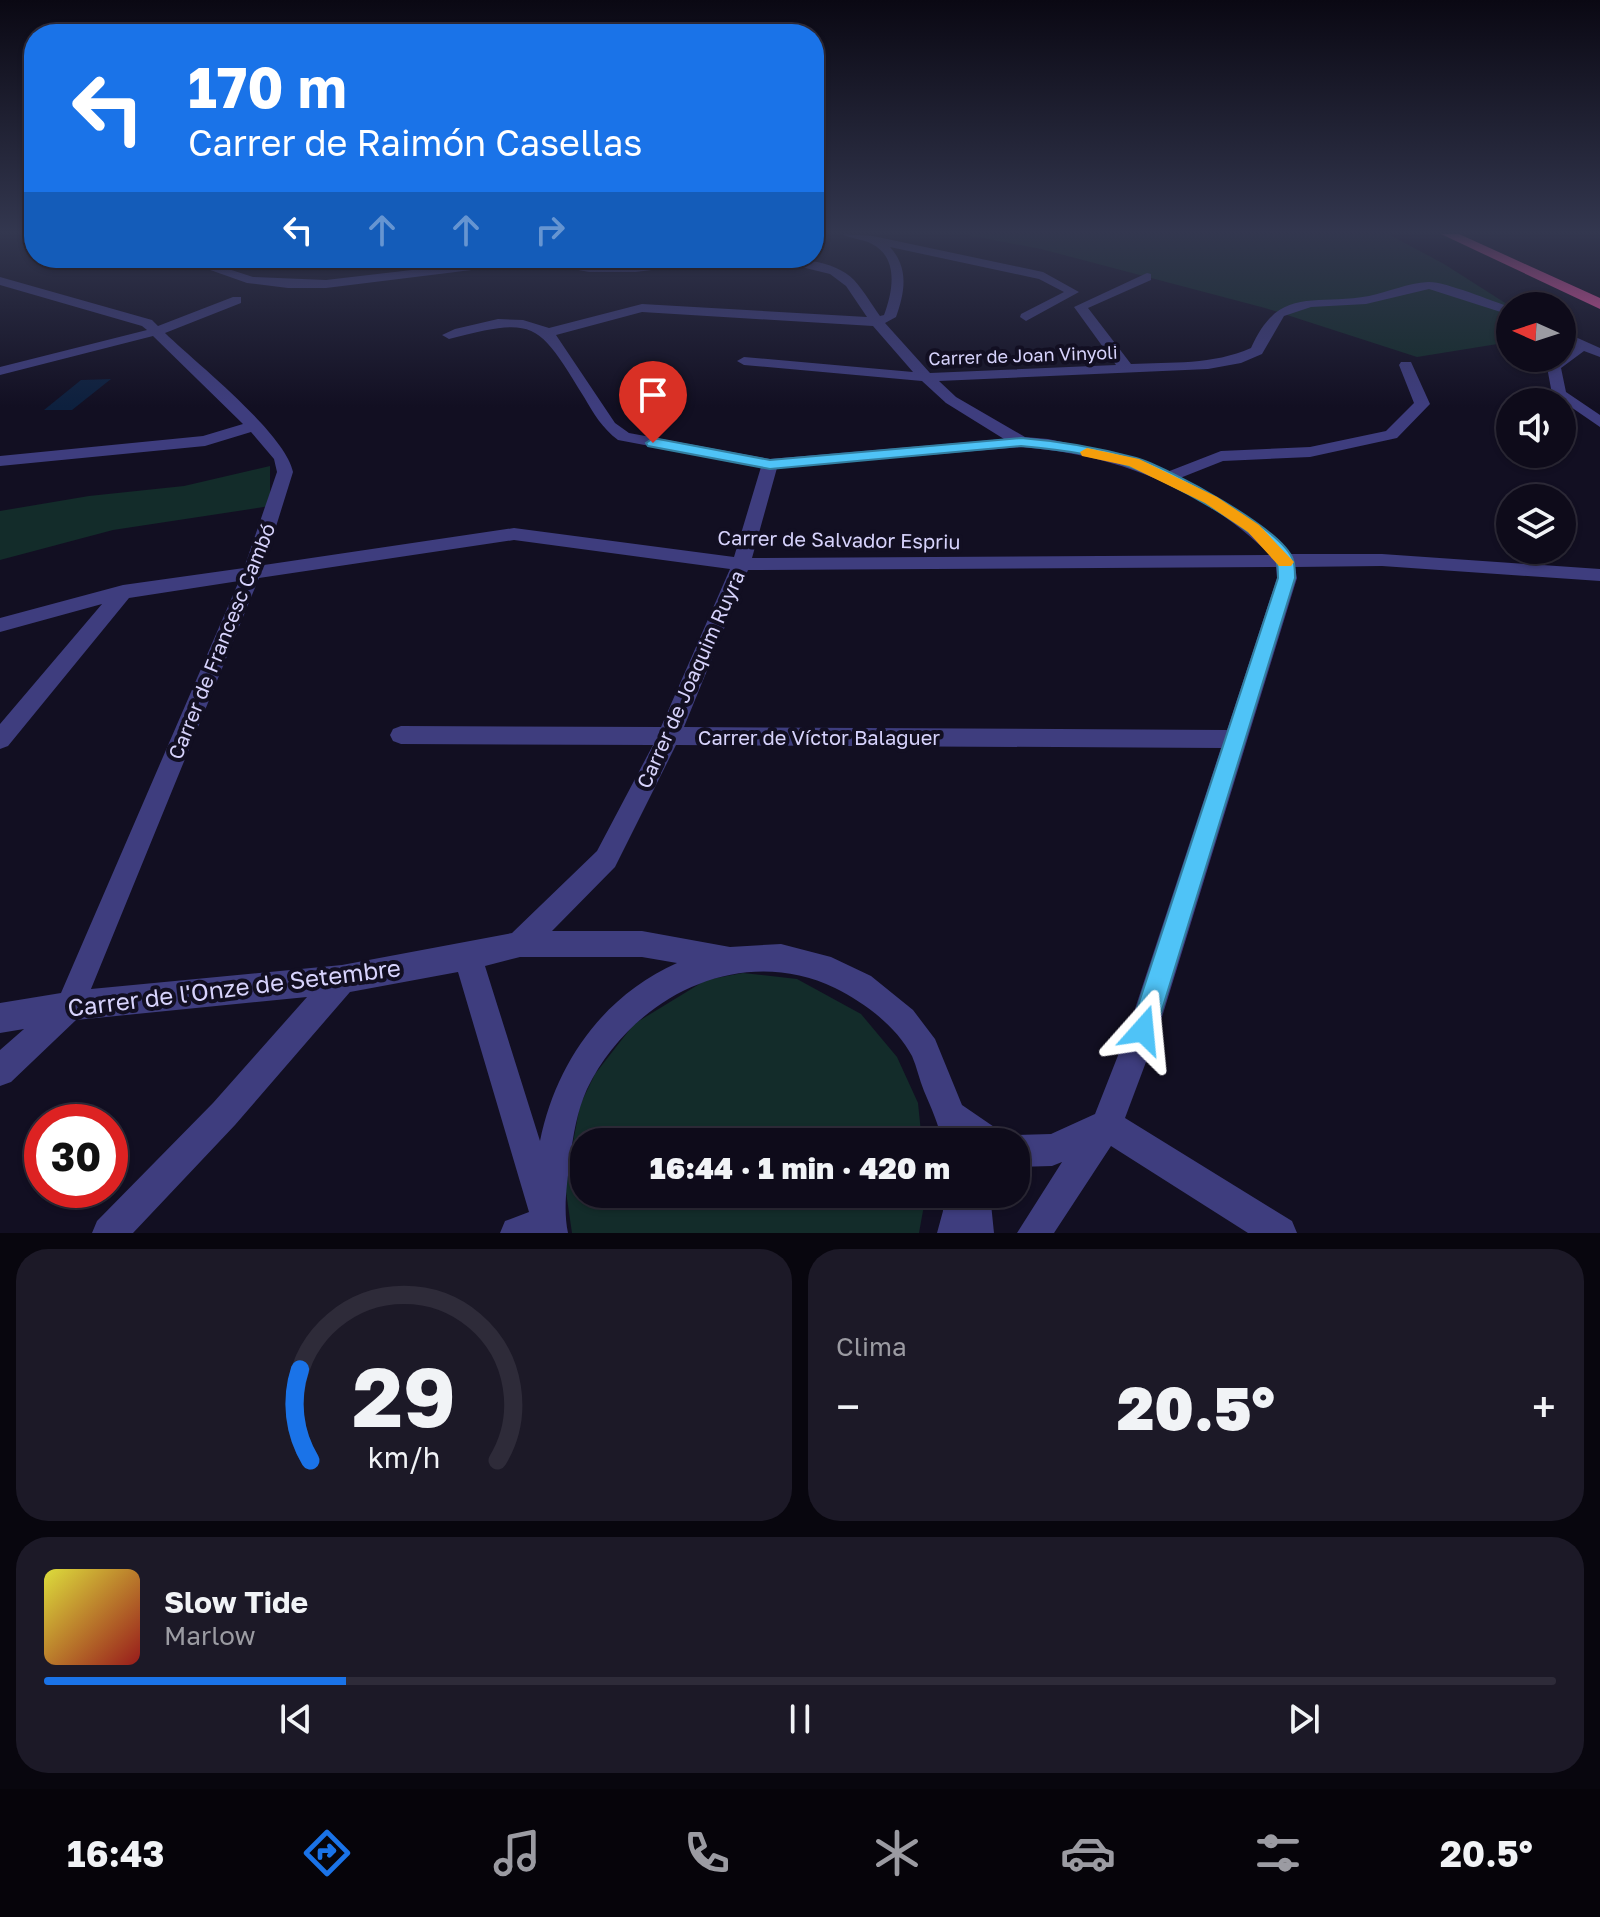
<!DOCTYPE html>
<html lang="es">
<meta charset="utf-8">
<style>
:root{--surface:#0e0b1a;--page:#1c1927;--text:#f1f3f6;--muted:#9b9ba2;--line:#2e2b39;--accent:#1a73e8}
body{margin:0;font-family:"Golos Text",sans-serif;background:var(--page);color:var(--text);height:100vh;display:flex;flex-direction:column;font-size:30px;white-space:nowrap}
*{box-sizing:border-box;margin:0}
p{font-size:26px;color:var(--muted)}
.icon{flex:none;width:44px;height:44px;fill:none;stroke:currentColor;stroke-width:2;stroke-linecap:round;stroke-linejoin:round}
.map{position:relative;height:1233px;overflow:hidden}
.sheet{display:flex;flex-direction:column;gap:16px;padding:16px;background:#08060e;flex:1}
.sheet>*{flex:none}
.guide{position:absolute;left:24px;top:24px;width:800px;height:244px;border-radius:32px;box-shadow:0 2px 6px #0004,0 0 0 2px var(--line);background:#1a73e8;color:#fff;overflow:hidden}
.needle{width:52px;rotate:273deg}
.tools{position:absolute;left:1496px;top:292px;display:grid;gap:16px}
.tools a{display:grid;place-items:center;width:80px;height:80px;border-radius:50%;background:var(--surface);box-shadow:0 2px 6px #0004,0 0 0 2px var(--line);font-size:40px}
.speed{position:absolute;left:24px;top:1104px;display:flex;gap:16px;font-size:40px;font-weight:700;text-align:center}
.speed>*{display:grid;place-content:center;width:104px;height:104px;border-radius:50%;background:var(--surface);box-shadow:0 2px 6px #0004,0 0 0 2px var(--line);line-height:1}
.speed .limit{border:12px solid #d22;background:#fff;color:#111}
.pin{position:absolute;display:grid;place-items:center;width:68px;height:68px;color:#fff;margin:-82px -34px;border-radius:50% 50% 50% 0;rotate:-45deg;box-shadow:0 0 8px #0007}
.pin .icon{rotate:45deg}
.me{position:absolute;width:88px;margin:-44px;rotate:18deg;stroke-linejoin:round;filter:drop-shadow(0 0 6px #0008)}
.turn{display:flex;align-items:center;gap:28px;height:168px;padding:0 32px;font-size:36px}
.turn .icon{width:104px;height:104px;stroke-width:2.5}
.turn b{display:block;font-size:56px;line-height:68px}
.lanes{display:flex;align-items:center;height:76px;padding:0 32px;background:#0003;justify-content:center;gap:40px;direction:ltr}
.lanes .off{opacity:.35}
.big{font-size:60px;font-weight:800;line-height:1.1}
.sheet .card{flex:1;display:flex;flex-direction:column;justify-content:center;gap:12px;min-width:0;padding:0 28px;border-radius:32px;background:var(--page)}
.sheet .dial{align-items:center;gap:0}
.dial svg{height:208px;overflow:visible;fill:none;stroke:var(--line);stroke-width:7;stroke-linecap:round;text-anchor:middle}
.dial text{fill:var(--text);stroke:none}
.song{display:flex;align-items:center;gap:24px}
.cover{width:96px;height:96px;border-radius:12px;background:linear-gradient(135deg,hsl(60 70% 55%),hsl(0 70% 35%))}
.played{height:8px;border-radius:4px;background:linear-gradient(90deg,var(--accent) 20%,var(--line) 20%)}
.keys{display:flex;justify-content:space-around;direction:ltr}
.heat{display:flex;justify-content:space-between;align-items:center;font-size:44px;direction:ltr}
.sheet .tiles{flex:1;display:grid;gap:16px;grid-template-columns:1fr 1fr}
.card:last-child{grid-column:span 2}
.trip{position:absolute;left:570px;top:1128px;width:460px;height:80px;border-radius:32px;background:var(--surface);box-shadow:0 2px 6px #0004,0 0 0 2px var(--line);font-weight:800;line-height:80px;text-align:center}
.tabs{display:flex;height:128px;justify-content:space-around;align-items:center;background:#06040a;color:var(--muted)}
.tabs .icon{width:56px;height:56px}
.tabs .selected{color:var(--accent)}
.tabs b{font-size:36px;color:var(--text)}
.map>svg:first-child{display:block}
.green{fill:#132c2a}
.water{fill:#0d203e}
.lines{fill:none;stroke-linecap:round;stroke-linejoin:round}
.minor{fill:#3e3d7e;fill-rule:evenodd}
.highway{fill:#f456a7;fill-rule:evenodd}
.route{fill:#4fc3f7;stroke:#337fa1;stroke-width:2}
.slow{fill:#f59e0b}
.labels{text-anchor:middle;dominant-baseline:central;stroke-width:8;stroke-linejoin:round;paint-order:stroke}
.far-street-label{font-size:18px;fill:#d7d3fc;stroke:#120f22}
.street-label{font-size:20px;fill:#d7d3fc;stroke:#120f22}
.near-street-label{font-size:24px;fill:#d7d3fc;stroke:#120f22}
</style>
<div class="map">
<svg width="1600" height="1233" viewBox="0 0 1600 1233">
<rect width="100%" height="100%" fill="#120f22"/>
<g class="green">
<polygon points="962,234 1388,234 1444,264 1510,306 1510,342 1417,357 1265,308 1041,249"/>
<polygon points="270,466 270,506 113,530 0,560 0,511 89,496 184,486"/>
<polygon points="743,973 797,979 861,1014 897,1057 918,1103 922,1142 584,1142 584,1194 926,1194 919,1233 572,1233 565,1185 580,1105 595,1074 634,1024 706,980"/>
</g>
<polygon class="water" points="111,379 72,410 44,410 81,380"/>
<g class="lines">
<g class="minor">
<path d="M842,234L873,236L1043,272L1079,292L1026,321L1020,317L1021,314L1064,292L1039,279L890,247C909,268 905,292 896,317L885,323L930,373L1116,365L1074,307L1147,273L1151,274V280L1088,308L1131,364C1171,362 1213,365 1251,348C1279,285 1313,306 1369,296C1388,292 1408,283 1428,282C1444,281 1492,301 1510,307V315L1429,289L1366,304L1311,307L1284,316L1262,354L1241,363L1208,369L939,381L956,397L1025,437L1048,439L1134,457L1167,472L1221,451L1310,447L1386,431L1414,403L1399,365L1401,362H1411L1430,404L1397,438L1310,457L1223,461L1180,478C1222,499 1257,522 1291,554H1382L1600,569V581L1382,566L1295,567L1297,578L1158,1030L1125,1118L1292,1221L1297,1233H1248L1111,1146L1054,1233H1017L1062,1162L1052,1166L1016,1167V1142H942C939,1124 931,1108 924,1091C919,1079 917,1067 912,1056C896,1026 865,1003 835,988C739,942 631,998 587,1089C577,1111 573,1136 570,1160C567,1183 563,1210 568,1233H500L505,1221L529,1212L458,972L350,992L235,1125L133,1233H92L97,1221L213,1103L307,997L76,1020L11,1082L0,1086V1050L24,1029L0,1033V1003L61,993L239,581L129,598L8,746L0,749V724L102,604L0,632V618L123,585L244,568L277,472L274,459L251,432L205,446L0,466V456L203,436L243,424L153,336L0,375V367L147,330L142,326L0,285V277L152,320L158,326L233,297H241V303L165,333C196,363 285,433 293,472L264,565L514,528L734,557L761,467L618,440C602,428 594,414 584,397C538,322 536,316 449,339L442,335L455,329L498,319L523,320L549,328L642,304L867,317L846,286L830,274L765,258C793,258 834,259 854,280C864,291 872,305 880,316L884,315C893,291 899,258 872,244C863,239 851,239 842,234ZM642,312L873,326L913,372L744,357L737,361L744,365L922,381L946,403L1004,439L770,459L629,433L615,423L556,335ZM1021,447C1114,454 1203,488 1270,555L752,558L777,468ZM514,540L730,569L661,727L401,726L393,729L390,735L393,741L401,744L653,745L597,851L512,933L342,965L91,989L259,578ZM1276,567L1277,578L1227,730L684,727L748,570ZM676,745L1221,748L1128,1030L1095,1114L1051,1134L1016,1135L1004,1140L1000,1131L962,1105L935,1039L913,1010L871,976L831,957L781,944L730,947L642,931H552L615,867ZM520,957H642L677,963C603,996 556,1063 540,1141L485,966Z"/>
<polygon points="193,258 205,258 207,262 253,277 326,280 515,258 551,258 589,264 727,258 721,261 636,272 589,272 536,262 326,288 288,288 247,283 199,266"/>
<polygon points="1562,331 1600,348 1600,357 1584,351 1561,368 1566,392 1600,415 1600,427 1552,394 1547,367 1557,358 1562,358 1562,354 1573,346 1562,340"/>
<polygon points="942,1194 990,1194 994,1233 937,1233 943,1211"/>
</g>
<polygon class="highway" points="1441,234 1459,234 1600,298 1600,309"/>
</g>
<linearGradient id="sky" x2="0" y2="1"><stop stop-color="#0a0813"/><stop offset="0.57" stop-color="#33374f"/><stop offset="1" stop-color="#33374f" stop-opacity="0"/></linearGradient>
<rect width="1600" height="407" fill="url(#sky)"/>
<path class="route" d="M653,438L770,460L1021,438C1059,441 1099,448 1136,458C1167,467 1283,529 1293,560C1295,565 1295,573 1295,578L1153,1039L1143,1043L1134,1039L1130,1030L1278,578C1278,573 1278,564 1276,560C1259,529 1165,479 1131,467C1098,454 1056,449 1021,446L770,469L648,446L646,443Z"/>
<polygon class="slow" points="1087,448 1139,459 1217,497 1259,525 1294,562 1291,566 1279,566 1248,532 1205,503 1129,466 1082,456 1080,452"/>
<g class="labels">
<g class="far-street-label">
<text transform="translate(1023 355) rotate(-2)">Carrer de Joan Vinyoli</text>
</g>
<g class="street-label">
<text transform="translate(839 539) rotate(1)">Carrer de Salvador Espriu</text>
<text transform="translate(221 641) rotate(-68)">Carrer de Francesc Cambó</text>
<text transform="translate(690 679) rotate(-66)">Carrer de Joaquim Ruyra</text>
<text x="819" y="737">Carrer de Víctor Balaguer</text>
</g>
<g class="near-street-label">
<text transform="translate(234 987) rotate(-7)">Carrer de l'Onze de Setembre</text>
</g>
</g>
</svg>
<div class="tools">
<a><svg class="needle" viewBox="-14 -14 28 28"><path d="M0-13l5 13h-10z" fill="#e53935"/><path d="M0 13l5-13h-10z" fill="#9b9ba2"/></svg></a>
<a><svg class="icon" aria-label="sound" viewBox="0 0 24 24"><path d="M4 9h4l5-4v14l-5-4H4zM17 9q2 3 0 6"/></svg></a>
<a><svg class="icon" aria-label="layers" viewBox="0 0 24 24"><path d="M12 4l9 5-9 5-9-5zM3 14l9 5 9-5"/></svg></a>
</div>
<div class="speed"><div class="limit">30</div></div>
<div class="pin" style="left:653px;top:443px;background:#d93025"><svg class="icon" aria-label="arrive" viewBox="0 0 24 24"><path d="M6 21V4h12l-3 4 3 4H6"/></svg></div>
<svg class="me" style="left:1143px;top:1030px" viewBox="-20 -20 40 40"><path d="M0-17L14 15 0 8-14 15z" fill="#4fc3f7" stroke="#fff" stroke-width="4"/></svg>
<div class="trip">16:44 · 1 min · 420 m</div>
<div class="guide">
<div class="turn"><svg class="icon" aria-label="left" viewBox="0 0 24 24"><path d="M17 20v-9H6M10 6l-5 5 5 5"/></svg><div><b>170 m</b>Carrer de Raimón Casellas</div></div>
<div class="lanes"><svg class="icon" aria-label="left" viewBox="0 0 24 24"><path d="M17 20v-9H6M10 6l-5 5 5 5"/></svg><svg class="icon off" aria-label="ahead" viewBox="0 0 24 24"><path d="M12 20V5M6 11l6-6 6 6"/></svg><svg class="icon off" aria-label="ahead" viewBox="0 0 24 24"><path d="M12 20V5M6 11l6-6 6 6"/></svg><svg class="icon off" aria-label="right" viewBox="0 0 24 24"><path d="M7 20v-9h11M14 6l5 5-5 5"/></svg></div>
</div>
</div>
<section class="sheet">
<div class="tiles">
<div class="card dial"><svg viewBox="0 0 100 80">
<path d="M14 69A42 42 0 1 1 86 69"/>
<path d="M14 69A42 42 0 0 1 10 34" stroke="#1a73e8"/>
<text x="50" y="56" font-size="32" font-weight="700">29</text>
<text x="50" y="72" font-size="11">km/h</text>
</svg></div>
<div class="card"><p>Clima</p>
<div class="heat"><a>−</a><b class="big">20.5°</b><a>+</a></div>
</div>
<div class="card">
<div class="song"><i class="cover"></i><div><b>Slow Tide</b><p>Marlow</p></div></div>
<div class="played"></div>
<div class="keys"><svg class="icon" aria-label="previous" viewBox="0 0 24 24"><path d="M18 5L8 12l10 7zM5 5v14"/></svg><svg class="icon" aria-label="pause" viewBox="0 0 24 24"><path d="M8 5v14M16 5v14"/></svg><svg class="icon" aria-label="next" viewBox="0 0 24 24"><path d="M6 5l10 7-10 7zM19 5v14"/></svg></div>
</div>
</div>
</section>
<nav class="tabs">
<b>16:43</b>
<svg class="icon selected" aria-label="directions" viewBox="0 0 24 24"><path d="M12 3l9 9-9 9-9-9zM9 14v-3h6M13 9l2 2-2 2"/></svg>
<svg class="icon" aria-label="music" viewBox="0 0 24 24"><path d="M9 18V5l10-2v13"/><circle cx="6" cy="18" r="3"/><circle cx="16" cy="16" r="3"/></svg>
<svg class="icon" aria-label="phone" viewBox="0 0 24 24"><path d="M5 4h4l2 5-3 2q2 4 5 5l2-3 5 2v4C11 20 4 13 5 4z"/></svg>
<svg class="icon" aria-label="climate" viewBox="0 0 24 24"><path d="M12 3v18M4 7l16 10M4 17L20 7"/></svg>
<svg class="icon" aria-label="car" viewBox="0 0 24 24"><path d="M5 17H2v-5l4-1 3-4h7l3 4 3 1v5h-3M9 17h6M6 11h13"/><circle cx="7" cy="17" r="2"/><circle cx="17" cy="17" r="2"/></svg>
<svg class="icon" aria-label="filters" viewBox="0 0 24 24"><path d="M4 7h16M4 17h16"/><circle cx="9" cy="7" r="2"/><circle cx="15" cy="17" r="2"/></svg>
<b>20.5°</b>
</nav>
